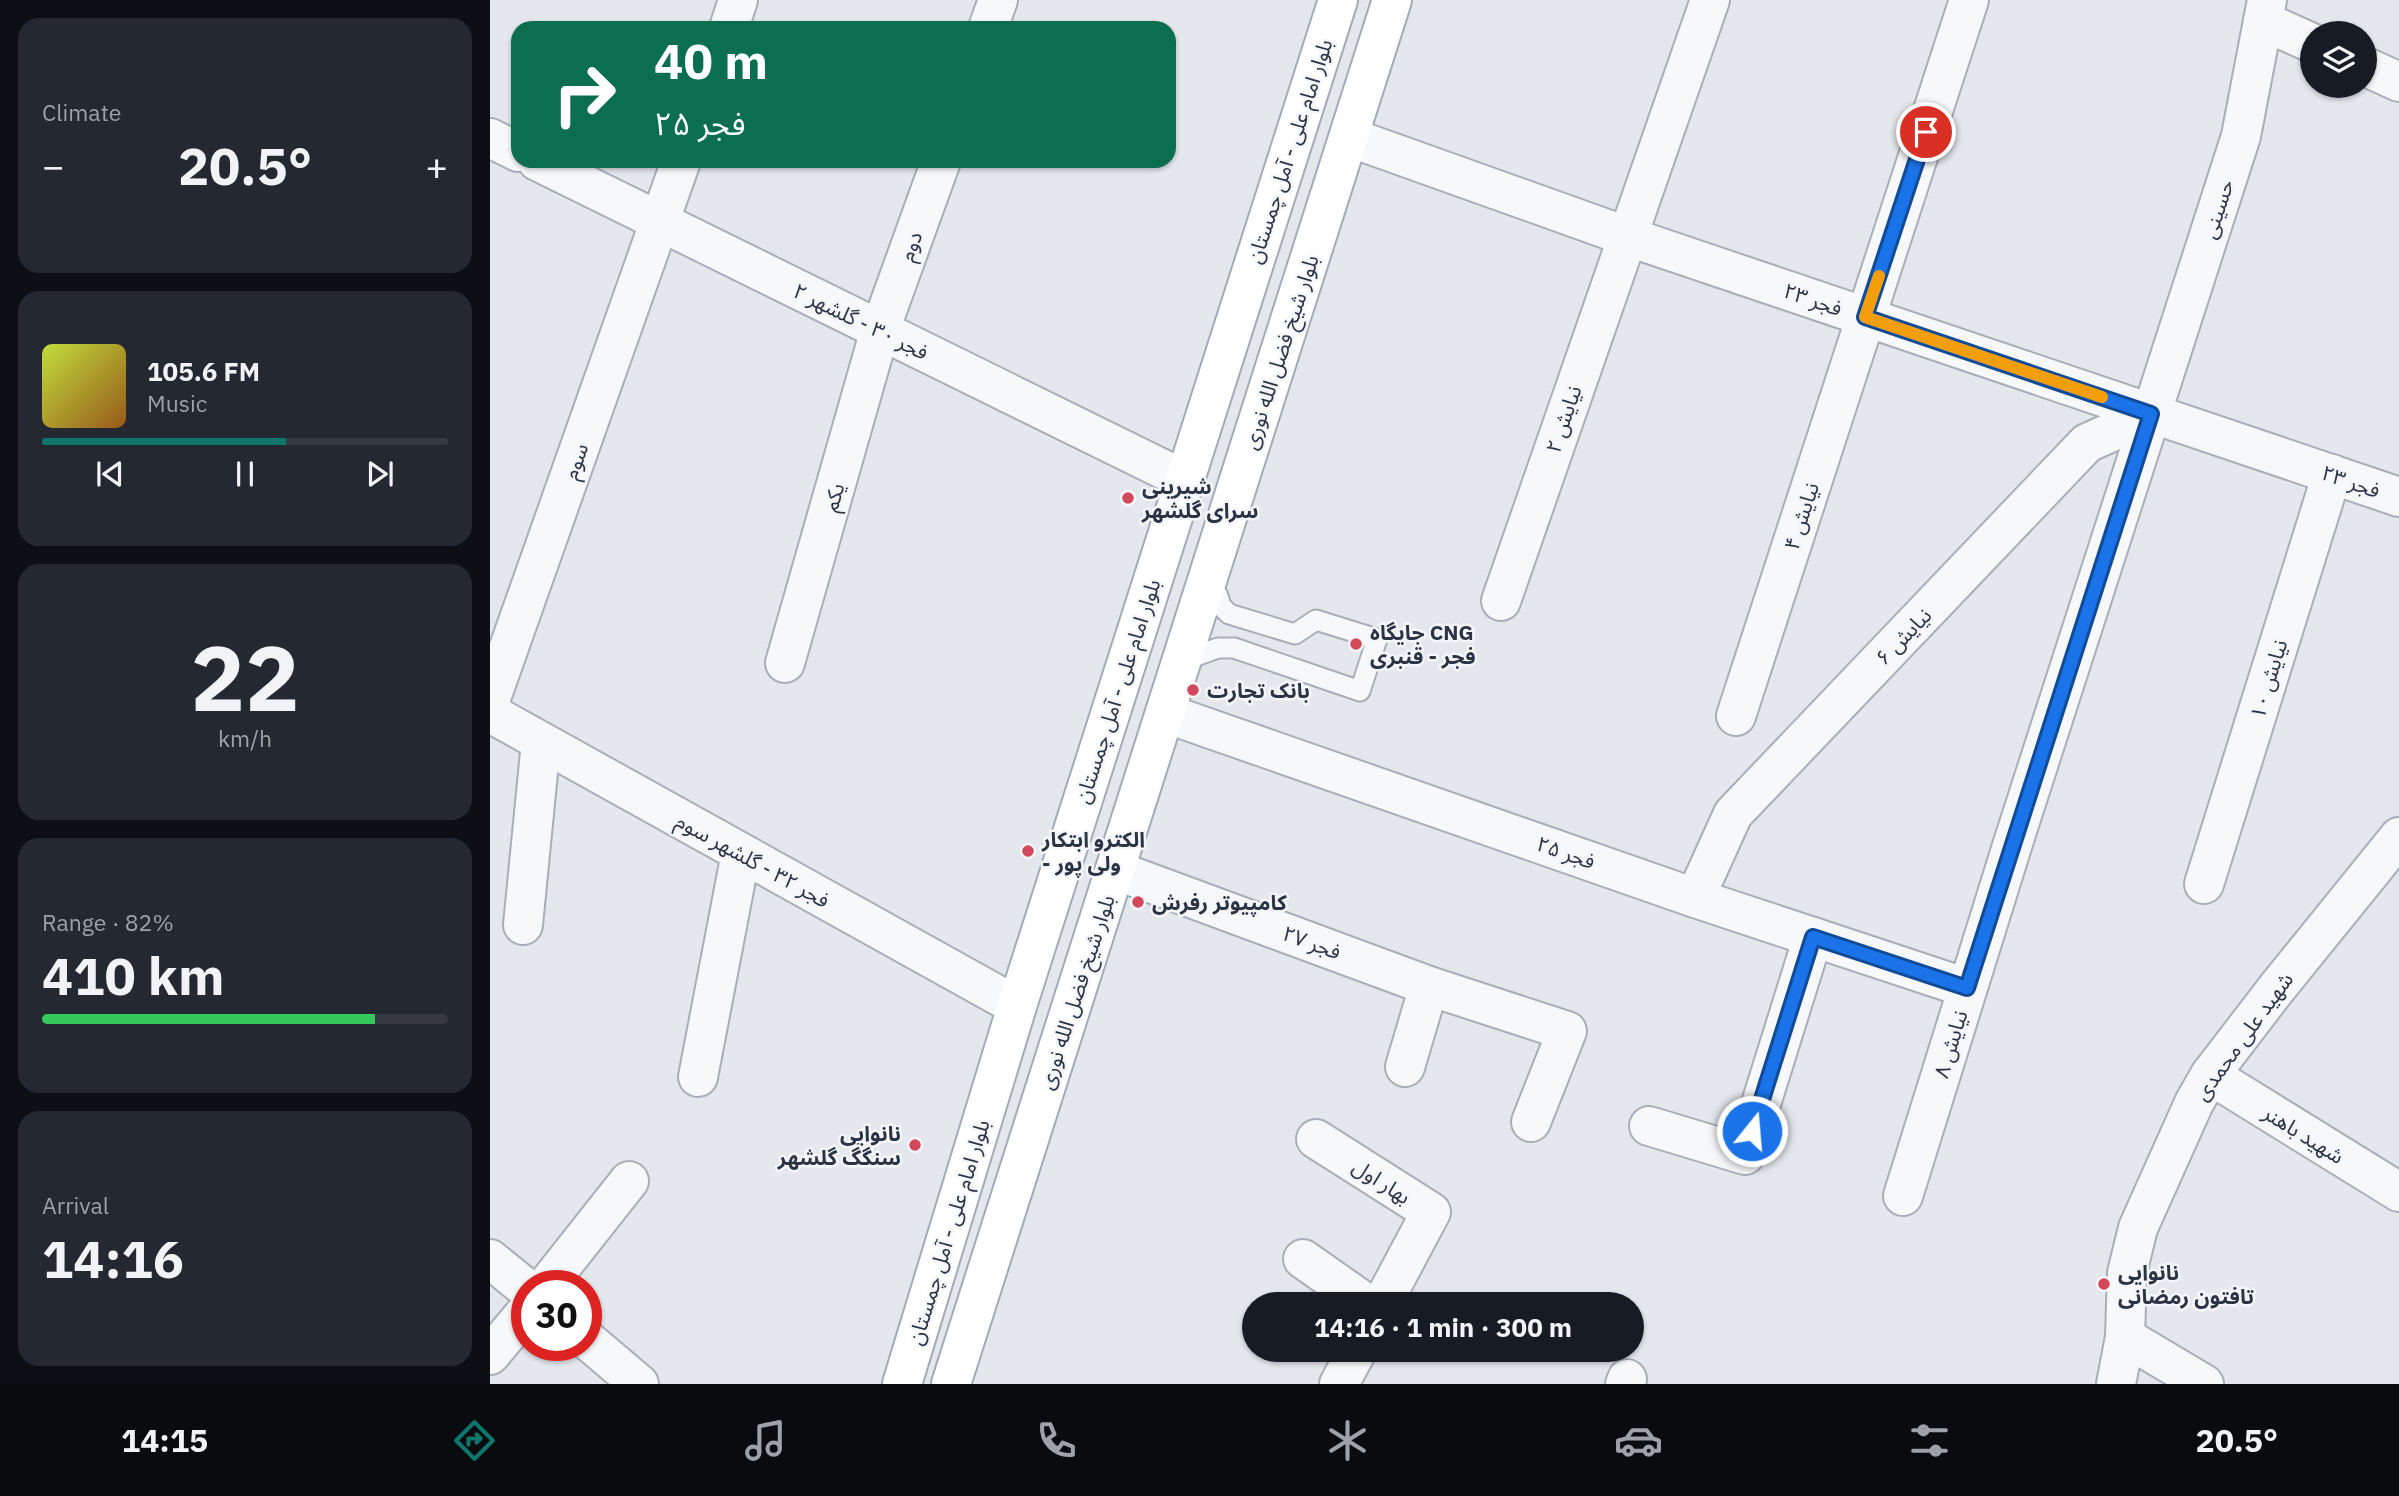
<!DOCTYPE html>
<meta charset="utf-8">
<style>
:root{--surface:#171b24;--page:#242831;--text:#f1f3f6;--muted:#9ea1a6;--line:#363941;--accent:#0f766e}
body{margin:0;font-family:"IBM Plex Sans","Noto Sans Arabic",sans-serif;background:var(--page);color:var(--text);height:100vh;display:flex;flex-direction:column;font-size:26px;white-space:nowrap}
*{box-sizing:border-box;margin:0}
p{font-size:23px;color:var(--muted)}
.icon{flex:none;width:38px;height:38px;fill:none;stroke:currentColor;stroke-width:2;stroke-linecap:round;stroke-linejoin:round}
.map{position:relative;flex:1;overflow:hidden}
.drawer{display:flex;flex-direction:column;gap:18px;padding:18px;background:#0d0f14;width:490px}
.drawer>*{flex:none}
.hud{position:absolute;left:21px;top:21px;width:665px;height:147px;border-radius:21px;box-shadow:0 2px 5px #0004;background:#0b6e4f;color:#fff;overflow:hidden}
.buttons{position:absolute;left:1810px;top:21px;display:grid;gap:14px}
.buttons a{display:grid;place-items:center;width:77px;height:77px;border-radius:50%;background:var(--surface);box-shadow:0 2px 5px #0004;font-size:35px}
.speed{position:absolute;left:21px;top:1270px;display:flex;gap:14px;font-size:35px;font-weight:700;text-align:center}
.speed>*{display:grid;place-content:center;width:91px;height:91px;border-radius:50%;background:var(--surface);box-shadow:0 2px 5px #0004;line-height:1}
.speed .limit{border:10px solid #d22;background:#fff;color:#111}
.pin{position:absolute;display:grid;place-items:center;width:60px;height:60px;color:#fff;margin:-30px;border:4px solid #fff;border-radius:50%;box-shadow:0 2px 7px #0007}
.me{position:absolute;width:77px;margin:-38px;rotate:17deg;stroke-linejoin:round;filter:drop-shadow(0 0 5px #0008)}
.turn{display:flex;align-items:center;gap:24px;height:147px;padding:0 28px;font-size:32px}
.turn .icon{width:91px;height:91px;stroke-width:2.5}
.turn b{display:block;font-size:49px;line-height:60px}
.big{font-size:52px;font-weight:700;line-height:1.1}
.drawer .widget{flex:1;display:flex;flex-direction:column;justify-content:center;gap:10px;min-width:0;padding:0 24px;border-radius:21px;background:var(--page)}
.drawer .dial{align-items:center;gap:0}
.dial b{font-size:91px;line-height:1}
.song{display:flex;align-items:center;gap:21px}
.cover{width:84px;height:84px;border-radius:10px;background:linear-gradient(135deg,hsl(70 70% 55%),hsl(30 70% 35%))}
.played{height:7px;border-radius:4px;background:linear-gradient(90deg,var(--accent) 60%,var(--line) 60%)}
.keys{display:flex;justify-content:space-around;direction:ltr}
.heat{display:flex;justify-content:space-between;align-items:center;font-size:38px;direction:ltr}
.charge{height:10px;border-radius:5px;background:linear-gradient(90deg,#34c759 82%,var(--line) 0)}
.trip{position:absolute;left:752px;top:1292px;width:402px;height:70px;border-radius:35px;background:var(--surface);box-shadow:0 2px 5px #0004;font-weight:700;line-height:70px;text-align:center}
.tabs{display:flex;height:112px;justify-content:space-around;align-items:center;background:#090b0e;color:var(--muted)}
.tabs .icon{width:49px;height:49px}
.tabs .selected{color:var(--accent)}
.tabs b{font-size:32px;color:var(--text)}
main{display:flex;flex:1;min-height:0}
.map>svg:first-child{display:block}
.lines{fill:none;stroke-linecap:round;stroke-linejoin:round}
.service-casing{stroke:#a9aeb7;stroke-width:23}
.minor-casing{stroke:#a9aeb7;stroke-width:42}
.primary-casing{stroke:#a3abb8;stroke-width:42}
.service{stroke:#f7f8fa;stroke-width:19}
.minor{stroke:#f7f8fa;stroke-width:38}
.primary{stroke:#fff;stroke-width:38}
.route-casing{stroke:#114b97;stroke-width:18}
.route{stroke:#1a73e8;stroke-width:12}
.slow{stroke:#f59e0b;stroke-width:12}
.poi-dot{fill:#d1495b;stroke:#f4f6f9;stroke-width:2.5}
.labels{text-anchor:middle;dominant-baseline:central;stroke-width:5;stroke-linejoin:round;paint-order:stroke}
.street-label{font-size:21px;fill:#2b3445;stroke:#f4f6f9}
.poi-label{font-size:21px;font-weight:bold;fill:#2b3445;stroke:#f4f6f9;text-anchor:start}
</style>
<main>
<section class="drawer">
<div class="widget"><p>Climate</p>
<div class="heat"><a>−</a><b class="big">20.5°</b><a>+</a></div>
</div>
<div class="widget">
<div class="song"><i class="cover"></i><div><b>105.6 FM</b><p>Music</p></div></div>
<div class="played"></div>
<div class="keys"><svg class="icon" aria-label="previous" viewBox="0 0 24 24"><path d="M18 5L8 12l10 7zM5 5v14"/></svg><svg class="icon" aria-label="pause" viewBox="0 0 24 24"><path d="M8 5v14M16 5v14"/></svg><svg class="icon" aria-label="next" viewBox="0 0 24 24"><path d="M6 5l10 7-10 7zM19 5v14"/></svg></div>
</div>
<div class="widget dial"><b>22</b><p>km/h</p></div>
<div class="widget"><p>Range · 82%</p><b class="big">410 km</b><div class="charge"></div></div>
<div class="widget"><p>Arrival</p><b class="big">14:16</b></div>
</section>
<div class="map">
<svg width="1909" height="1384" viewBox="0 0 1909 1384">
<rect width="100%" height="100%" fill="#e4e7ec"/>
<g class="lines">
<defs>
<polyline id="service" points="692,661 728,648 744,648 870,691 887,639 826,620 805,634 739,614 731,606 728,596 719,581"/>
<g id="minor">
<polyline points="1773,21 1822,43"/>
<polyline points="239,28 248,0"/>
<polyline points="498,28 508,0"/>
<polyline points="1874,66 1909,82"/>
<polyline points="859,137 1136,236 1909,497"/>
<polyline points="0,138 28,152"/>
<polyline points="47,161 695,480"/>
<polyline points="1011,601 1220,0"/>
<polyline points="295,663 390,330 451,161"/>
<polyline points="0,701 191,161"/>
<polyline points="0,713 527,1006"/>
<polyline points="675,713 1205,898 1477,988"/>
<polyline points="1246,716 1479,0"/>
<polyline points="625,870 939,986 915,1067"/>
<polyline points="1714,884 1842,474"/>
<polyline points="1205,898 1243,814 1597,443 1662,414"/>
<polyline points="33,925 51,742"/>
<polyline points="939,986 1077,1031 1041,1122"/>
<polyline points="1720,1075 1909,1192"/>
<polyline points="208,1077 251,853"/>
<polyline points="1159,1126 1255,1155 1323,937"/>
<polyline points="826,1139 941,1212 892,1304"/>
<polyline points="1413,1196 1523,843 1751,136 1777,0"/>
<polyline points="0,1259 37,1289"/>
<polyline points="813,1259 877,1304"/>
<polyline points="56,1286 139,1181"/>
<polyline points="1635,1337 1714,1384"/>
<polyline points="96,1339 149,1384"/>
<polyline points="0,1355 37,1311"/>
<polyline points="849,1384 868,1349"/>
<polyline points="1135,1384 1137,1379"/>
<polyline points="1626,1384 1635,1337 1637,1273 1648,1228 1704,1103 1720,1075 1786,989 1909,837"/>
</g>
<g id="primary">
<polyline points="412,1384 527,1006 848,0"/>
<polyline points="461,1384 902,0"/>
</g>
</defs>
<use href="#service" class="service-casing"/>
<use href="#minor" class="minor-casing"/>
<use href="#primary" class="primary-casing"/>
<use href="#service" class="service"/>
<use href="#minor" class="minor"/>
<use href="#primary" class="primary"/>
</g>
<g class="lines">
<defs>
<polyline id="route" points="1262,1131 1323,937 1477,988 1661,414 1375,317 1436,132"/>
</defs>
<use href="#route" class="route-casing"/>
<use href="#route" class="route"/>
<polyline class="slow" points="1389,276 1375,317 1612,397"/>
</g>
<g class="poi-dot">
<circle cx="638" cy="498" r="7"/>
<circle cx="866" cy="644" r="7"/>
<circle cx="703" cy="690" r="7"/>
<circle cx="538" cy="851" r="7"/>
<circle cx="648" cy="902" r="7"/>
<circle cx="425" cy="1145" r="7"/>
<circle cx="1614" cy="1284" r="7"/>
</g>
<g class="labels">
<g class="street-label">
<text transform="translate(799 151) rotate(-72)">بلوار امام علی - آمل چمستان</text>
<text transform="translate(1727 209) rotate(-72)">حسینی</text>
<text transform="translate(420 246) rotate(-70)">دوم</text>
<text transform="translate(1323 299) rotate(19)">فجر ۲۳</text>
<text transform="translate(371 321) rotate(26)">فجر ۳۰ - گلشهر ۲</text>
<text transform="translate(790 352) rotate(-72)">بلوار شیخ فضل الله نوری</text>
<text transform="translate(1073 419) rotate(-71)">نیایش ۲</text>
<text transform="translate(85 461) rotate(-71)">سوم</text>
<text transform="translate(1861 481) rotate(19)">فجر ۲۳</text>
<text transform="translate(343 497) rotate(-74)">یکم</text>
<text transform="translate(1311 516) rotate(-72)">نیایش ۴</text>
<text transform="translate(1413 636) rotate(-46)">نیایش ۶</text>
<text transform="translate(1778 679) rotate(-73)">نیایش ۱۰</text>
<text transform="translate(627 691) rotate(-72)">بلوار امام علی - آمل چمستان</text>
<text transform="translate(1076 852) rotate(19)">فجر ۲۵</text>
<text transform="translate(263 860) rotate(29)">فجر ۳۲ - گلشهر سوم</text>
<text transform="translate(822 942) rotate(20)">فجر ۲۷</text>
<text transform="translate(586 992) rotate(-72)">بلوار شیخ فضل الله نوری</text>
<text transform="translate(1753 1036) rotate(-54)">شهید علی محمدی</text>
<text transform="translate(1460 1044) rotate(-73)">نیایش ۸</text>
<text transform="translate(1814 1134) rotate(32)">شهید باهنر</text>
<text transform="translate(892 1181) rotate(33)">بهار اول</text>
<text transform="translate(458 1232) rotate(-73)">بلوار امام علی - آمل چمستان</text>
</g>
<g class="poi-label">
<text x="652" y="486">شیرینی<tspan x="652" dy="24">سرای گلشهر</tspan></text>
<text x="880" y="632">جایگاه CNG<tspan x="880" dy="24">فجر - قنبری</tspan></text>
<text x="717" y="690">بانک تجارت</text>
<text x="552" y="839">الکترو ابتکار<tspan x="552" dy="24">- ولی پور</tspan></text>
<text x="662" y="902">کامپیوتر رفرش</text>
<text x="411" y="1133" text-anchor="end">نانوایی<tspan x="411" dy="24">سنگگ گلشهر</tspan></text>
<text x="1628" y="1272">نانوایی<tspan x="1628" dy="24">تافتون رمضانی</tspan></text>
</g>
</g>
</svg>
<div class="buttons">
<a><svg class="icon" aria-label="layers" viewBox="0 0 24 24"><path d="M12 4l9 5-9 5-9-5zM3 14l9 5 9-5"/></svg></a>
</div>
<div class="speed"><div class="limit">30</div></div>
<div class="pin" style="left:1436px;top:132px;background:#d93025"><svg class="icon" aria-label="arrive" viewBox="0 0 24 24"><path d="M6 21V4h12l-3 4 3 4H6"/></svg></div>
<svg class="me" style="left:1262px;top:1131px" viewBox="-20 -20 40 40"><circle r="17" fill="#1a73e8" stroke="#fff" stroke-width="3"/><path d="M0-11L8 9 0 5-8 9z" fill="#fff"/></svg>
<div class="trip">14:16 · 1 min · 300 m</div>
<div class="hud">
<div class="turn"><svg class="icon" aria-label="right" viewBox="0 0 24 24"><path d="M7 20v-9h11M14 6l5 5-5 5"/></svg><div><b>40 m</b>فجر ۲۵</div></div>
</div>
</div>
</main>
<nav class="tabs">
<b>14:15</b>
<svg class="icon selected" aria-label="directions" viewBox="0 0 24 24"><path d="M12 3l9 9-9 9-9-9zM9 14v-3h6M13 9l2 2-2 2"/></svg>
<svg class="icon" aria-label="music" viewBox="0 0 24 24"><path d="M9 18V5l10-2v13"/><circle cx="6" cy="18" r="3"/><circle cx="16" cy="16" r="3"/></svg>
<svg class="icon" aria-label="phone" viewBox="0 0 24 24"><path d="M5 4h4l2 5-3 2q2 4 5 5l2-3 5 2v4C11 20 4 13 5 4z"/></svg>
<svg class="icon" aria-label="climate" viewBox="0 0 24 24"><path d="M12 3v18M4 7l16 10M4 17L20 7"/></svg>
<svg class="icon" aria-label="car" viewBox="0 0 24 24"><path d="M5 17H2v-5l4-1 3-4h7l3 4 3 1v5h-3M9 17h6M6 11h13"/><circle cx="7" cy="17" r="2"/><circle cx="17" cy="17" r="2"/></svg>
<svg class="icon" aria-label="filters" viewBox="0 0 24 24"><path d="M4 7h16M4 17h16"/><circle cx="9" cy="7" r="2"/><circle cx="15" cy="17" r="2"/></svg>
<b>20.5°</b>
</nav>
